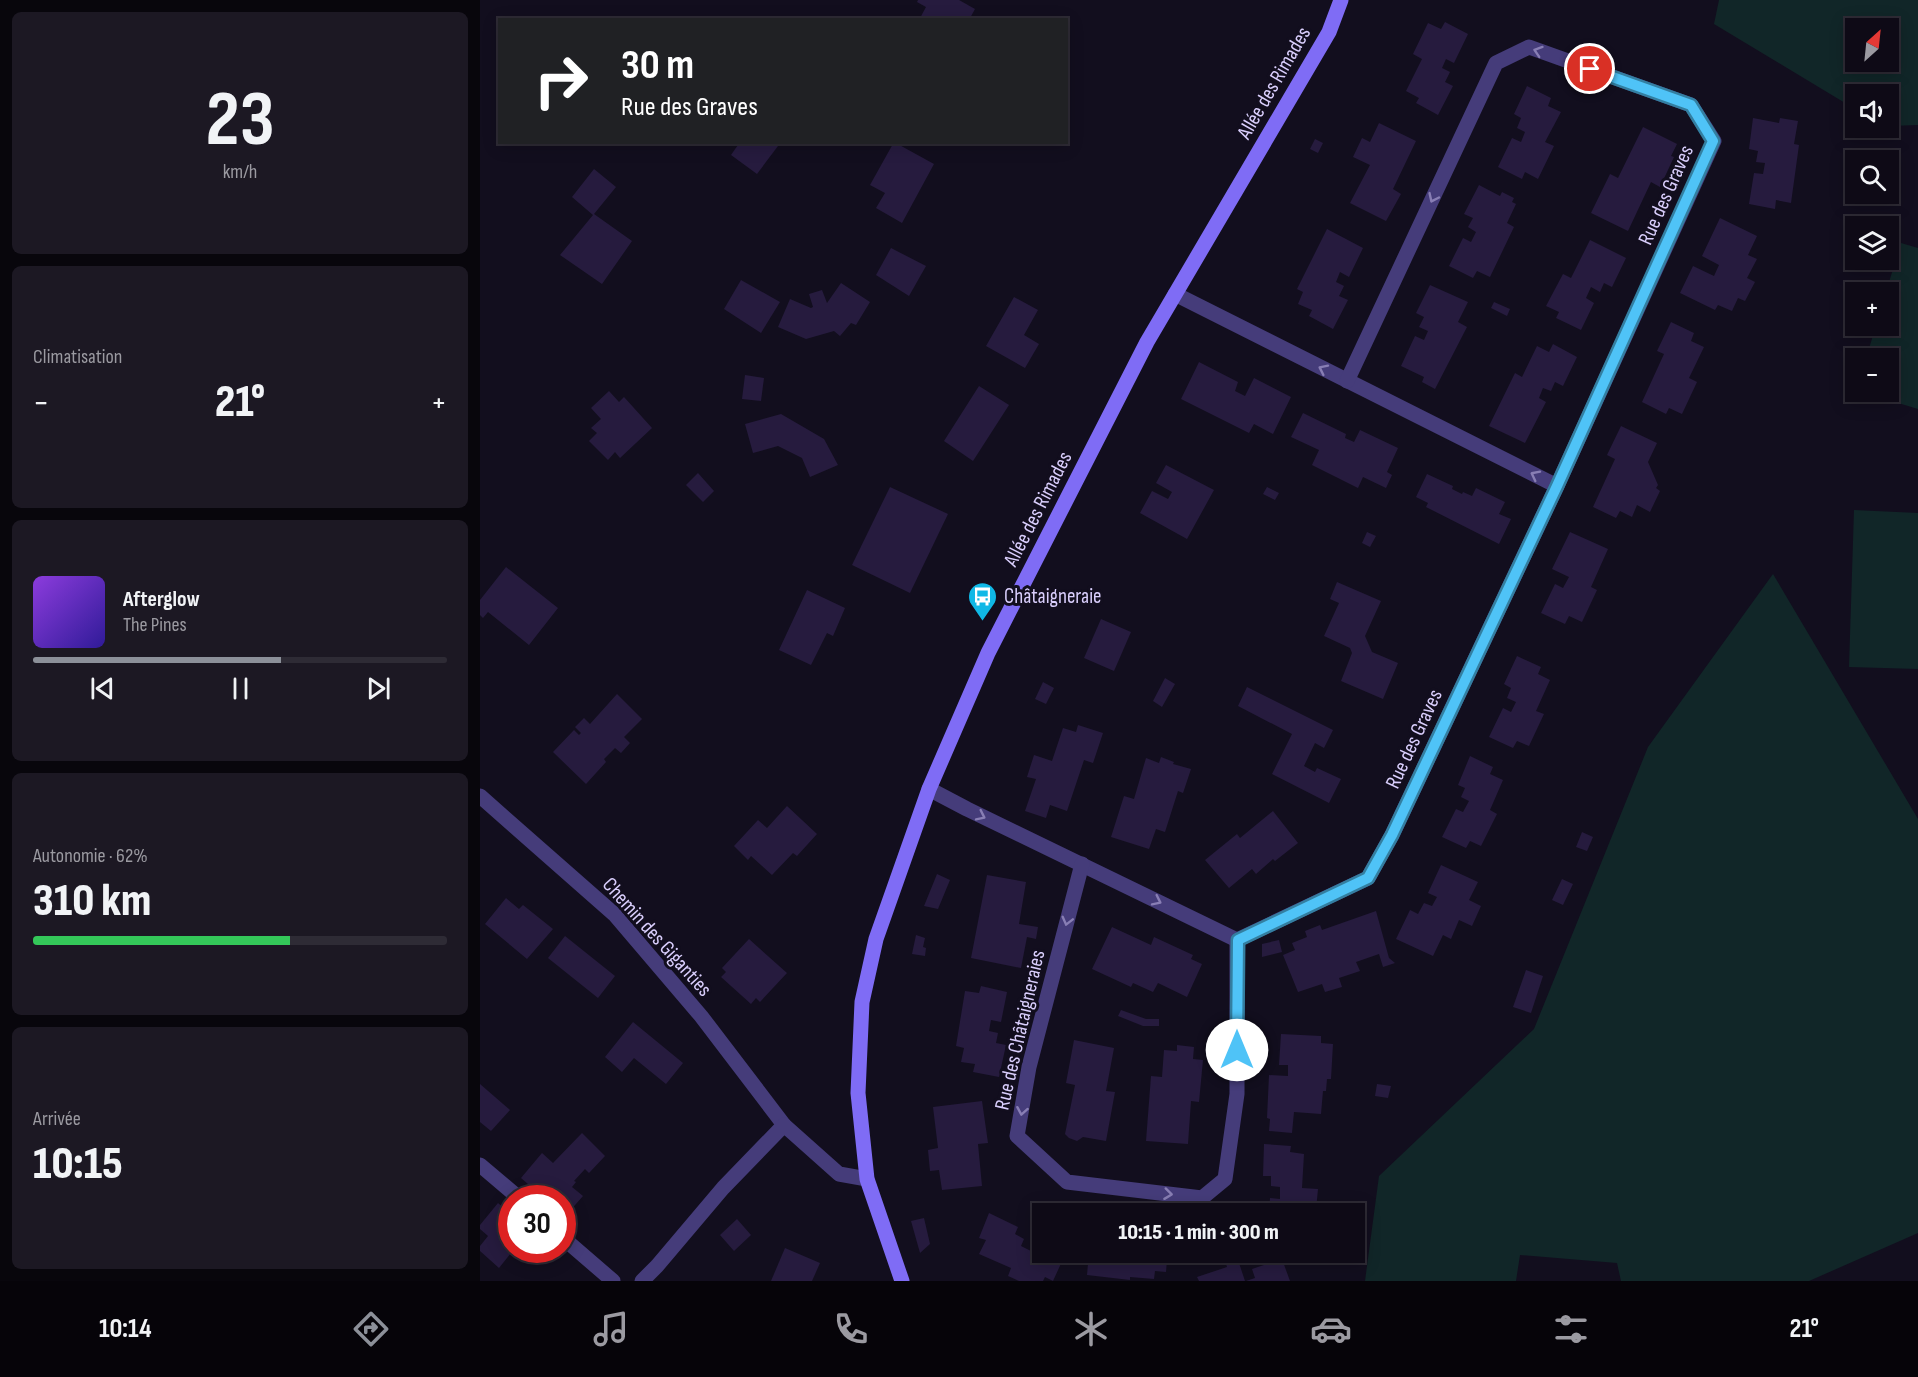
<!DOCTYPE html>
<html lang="fr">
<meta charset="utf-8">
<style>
:root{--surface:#0e0a16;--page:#1c1823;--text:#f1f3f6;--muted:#9b9aa1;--line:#2e2b35;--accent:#8c9099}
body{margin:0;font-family:"Sofia Sans Condensed",sans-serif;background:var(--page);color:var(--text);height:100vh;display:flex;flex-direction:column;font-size:22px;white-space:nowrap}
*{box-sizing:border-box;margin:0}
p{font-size:20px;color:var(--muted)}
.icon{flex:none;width:33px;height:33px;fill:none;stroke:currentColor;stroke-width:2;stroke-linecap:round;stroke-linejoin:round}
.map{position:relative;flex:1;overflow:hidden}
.panel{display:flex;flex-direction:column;gap:12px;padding:12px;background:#08060c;width:480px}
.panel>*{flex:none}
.guide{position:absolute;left:18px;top:18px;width:570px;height:126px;border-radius:0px;box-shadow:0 3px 15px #0003,0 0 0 2px var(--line);background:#202124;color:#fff;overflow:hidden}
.needle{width:39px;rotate:27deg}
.buttons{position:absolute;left:1365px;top:18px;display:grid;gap:12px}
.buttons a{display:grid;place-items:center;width:54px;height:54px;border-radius:0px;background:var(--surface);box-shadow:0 3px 15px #0003,0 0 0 2px var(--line);font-size:30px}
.speed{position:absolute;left:18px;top:1185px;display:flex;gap:12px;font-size:30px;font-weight:700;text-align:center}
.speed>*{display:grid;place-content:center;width:78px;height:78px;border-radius:50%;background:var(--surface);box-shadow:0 3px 15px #0003,0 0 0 2px var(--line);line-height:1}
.speed .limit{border:9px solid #d22;background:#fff;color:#111}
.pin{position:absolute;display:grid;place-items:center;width:51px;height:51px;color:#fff;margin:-26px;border:3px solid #fff;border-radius:50%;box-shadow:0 2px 6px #0007}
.me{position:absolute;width:66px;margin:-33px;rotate:0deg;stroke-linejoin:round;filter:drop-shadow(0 0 4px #0008)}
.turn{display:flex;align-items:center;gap:21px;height:126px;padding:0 24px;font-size:27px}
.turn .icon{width:78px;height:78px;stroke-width:2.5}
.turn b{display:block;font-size:42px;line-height:51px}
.big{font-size:45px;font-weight:800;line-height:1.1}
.panel .card{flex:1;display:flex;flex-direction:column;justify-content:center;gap:9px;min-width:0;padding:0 21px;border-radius:9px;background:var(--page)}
.panel .dial{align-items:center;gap:0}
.dial b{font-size:78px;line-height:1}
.song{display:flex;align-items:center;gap:18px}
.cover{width:72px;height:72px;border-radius:9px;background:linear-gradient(135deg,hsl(270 70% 55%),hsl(250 70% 35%))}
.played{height:6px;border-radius:3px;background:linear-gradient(90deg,var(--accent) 60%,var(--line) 60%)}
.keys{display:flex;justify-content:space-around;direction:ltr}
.heat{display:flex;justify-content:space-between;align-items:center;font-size:33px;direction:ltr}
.charge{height:9px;border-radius:4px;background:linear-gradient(90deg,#34c759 62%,var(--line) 0)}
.trip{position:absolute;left:552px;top:1203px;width:333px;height:60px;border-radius:0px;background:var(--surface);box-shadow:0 3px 15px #0003,0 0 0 2px var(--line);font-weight:800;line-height:60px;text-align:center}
.tabs{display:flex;height:96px;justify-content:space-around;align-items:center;background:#060409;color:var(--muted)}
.tabs .icon{width:42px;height:42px}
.tabs .current{color:var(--accent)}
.tabs b{font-size:27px;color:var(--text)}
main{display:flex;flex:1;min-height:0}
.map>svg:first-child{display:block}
.green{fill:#112628;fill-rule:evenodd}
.building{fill:#261b3e}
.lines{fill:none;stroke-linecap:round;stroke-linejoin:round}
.minor{stroke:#453c7a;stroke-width:15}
.secondary{stroke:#7f6cf5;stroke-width:15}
.oneway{stroke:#887eb4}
.route-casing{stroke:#337fa1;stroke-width:15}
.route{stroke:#4fc3f7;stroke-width:10}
.labels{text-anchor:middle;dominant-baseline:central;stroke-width:6;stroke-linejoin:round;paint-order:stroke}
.street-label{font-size:21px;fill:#d9cefc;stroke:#120e1e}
.poi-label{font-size:21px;fill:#d9cefc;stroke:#120e1e;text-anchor:start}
</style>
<main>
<section class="panel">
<div class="card dial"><b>23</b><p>km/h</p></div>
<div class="card"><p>Climatisation</p>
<div class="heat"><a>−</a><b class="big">21°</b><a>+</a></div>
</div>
<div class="card">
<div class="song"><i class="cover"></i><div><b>Afterglow</b><p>The Pines</p></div></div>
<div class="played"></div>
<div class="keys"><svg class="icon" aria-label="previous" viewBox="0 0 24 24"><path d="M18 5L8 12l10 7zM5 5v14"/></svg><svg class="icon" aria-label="pause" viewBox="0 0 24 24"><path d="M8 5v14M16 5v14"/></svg><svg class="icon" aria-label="next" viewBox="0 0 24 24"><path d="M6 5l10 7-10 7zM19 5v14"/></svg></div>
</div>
<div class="card"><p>Autonomie · 62%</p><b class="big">310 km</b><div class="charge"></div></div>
<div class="card"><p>Arrivée</p><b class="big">10:15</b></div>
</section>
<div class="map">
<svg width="1438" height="1281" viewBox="0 0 1438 1281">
<rect width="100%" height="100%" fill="#120e1e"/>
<g class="green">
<path d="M1239,0H1438V125L1409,126L1408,94H1376L1375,109L1234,24ZM1376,28H1408V62H1376Z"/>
<polygon points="1421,243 1438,248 1438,409 1382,392 1408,392 1408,358 1386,358 1396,326 1408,326 1408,292 1406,292"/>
<polygon points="1374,510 1438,513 1438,669 1369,667"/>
<polygon points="1293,574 1438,819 1438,1233 1329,1281 1141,1281 1137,1263 1040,1255 1036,1281 885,1281 899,1176 1054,1029 1168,747"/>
</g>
<g class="building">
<polygon points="438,0 479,0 495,9 489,20 439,20 446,7 437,2"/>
<polygon points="965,22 988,34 974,63 966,59 962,68 970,72 965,82 973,86 958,115 936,103 939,98 926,91 942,59 933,54 948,23 961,29"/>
<polygon points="1047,86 1071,98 1068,106 1081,112 1065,142 1074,146 1058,179 1045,172 1042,179 1018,167 1032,138 1041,142 1045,132 1037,128 1041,118 1034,114"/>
<polygon points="1273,118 1299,123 1300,118 1318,121 1314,144 1319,145 1311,203 1296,200 1295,209 1269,204 1274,173 1283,174 1285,163 1276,162 1278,151 1269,149"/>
<polygon points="899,123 936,141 913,189 921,194 906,221 870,203 890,165 873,157 882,138 890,142"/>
<polygon points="1163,127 1197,144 1191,156 1194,157 1180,187 1171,182 1148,231 1111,213 1130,174 1138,178"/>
<polygon points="835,139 843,143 838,153 830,149"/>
<polygon points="260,142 301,142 277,174 251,155"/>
<polygon points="414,142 454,164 422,223 396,208 405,193 390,185"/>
<polygon points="114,169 136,187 114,214 152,241 122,284 80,255 113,215 92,197"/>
<polygon points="999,185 1020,196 1022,192 1034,198 1032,202 1036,204 1027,223 1034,227 1010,277 997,271 993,278 969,266 983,238 991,242 996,232 988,227 993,218 984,214"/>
<polygon points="1240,218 1277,236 1268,255 1277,259 1267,278 1275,282 1265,301 1258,298 1252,311 1238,305 1235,310 1200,293 1213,266 1234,276 1239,265 1222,256"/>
<polygon points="847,229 883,248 869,277 860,272 856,282 864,286 859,296 868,300 853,329 829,316 832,310 818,304 823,292 817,289"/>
<polygon points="1110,240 1146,258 1132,287 1124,283 1120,292 1111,287 1106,298 1114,303 1101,330 1076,318 1079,312 1066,306 1083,274 1091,278"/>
<polygon points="411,248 446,266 429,296 396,275"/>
<polygon points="261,280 300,302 281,333 244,309"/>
<polygon points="361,283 390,302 376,325 371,323 360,336 354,331 326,339 298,327 310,299 331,308 333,307 329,294 342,290 347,303"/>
<polygon points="950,285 988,302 978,322 987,327 955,389 942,382 944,377 921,366 935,336 944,340 948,331 939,327 944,317 936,313"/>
<polygon points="534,297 558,310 544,335 559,344 545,368 506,346"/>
<polygon points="1014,302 1030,309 1027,316 1011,308"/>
<polygon points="1191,322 1214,333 1211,341 1224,347 1209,378 1217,382 1202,414 1189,408 1186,414 1162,402 1184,354 1177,351"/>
<polygon points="1073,344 1097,357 1083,386 1075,382 1071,391 1063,388 1059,398 1066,402 1045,443 1009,426 1035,373 1042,377 1057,346 1069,352"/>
<polygon points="719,362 758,382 755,391 765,396 774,378 811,397 793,434 774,424 769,433 701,399"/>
<polygon points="265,375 284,378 281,401 262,399"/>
<polygon points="499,386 529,405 493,461 464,441"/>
<polygon points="129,391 139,402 144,397 172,428 140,458 135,452 128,460 109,441 117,433 111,428 121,419 111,408"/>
<polygon points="823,413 866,434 865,438 874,442 880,430 918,448 907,472 912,475 906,488 883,477 878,488 832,465 839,450 811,437"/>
<polygon points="301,414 344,439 358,465 330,477 322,458 298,446 273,453 265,424"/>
<polygon points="1141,426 1177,443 1168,462 1178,485 1176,488 1180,491 1170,512 1157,505 1152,517 1140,511 1136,518 1113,507 1135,459 1127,455"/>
<polygon points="686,465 734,490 707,539 660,513 672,491 688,499 692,492 676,483"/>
<polygon points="218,473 234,491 223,502 206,485"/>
<polygon points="947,474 973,486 972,489 982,494 983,492 992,496 996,488 1025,502 1019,514 1031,519 1019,544 946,507 948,503 936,497"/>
<polygon points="410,487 468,514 430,593 372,565"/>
<polygon points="787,487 799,493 795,500 783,494"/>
<polygon points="887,532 896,536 890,547 882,543"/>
<polygon points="1090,532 1128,549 1111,587 1117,590 1102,622 1089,616 1085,624 1061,613 1075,584 1083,588 1089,577 1072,569"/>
<polygon points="26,567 78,608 49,645 8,612 3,618 0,615 0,600"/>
<polygon points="857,582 901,601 885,636 892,652 918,663 903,699 861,681 872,653 870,648 844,636 859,603 850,599"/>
<polygon points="327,590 365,608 353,636 347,633 331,665 299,650"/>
<polygon points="621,619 651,632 634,671 604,658"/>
<polygon points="1037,656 1061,667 1058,674 1070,680 1056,711 1064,714 1049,746 1037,741 1033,748 1009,737 1023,708 1031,712 1036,702 1027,698 1031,688 1024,684"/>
<polygon points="685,678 695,684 682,707 673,701"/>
<polygon points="563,682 574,688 566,704 555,699"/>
<polygon points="767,687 853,730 844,748 835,743 824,766 835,772 837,768 861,779 849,803 792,774 812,734 758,706"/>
<polygon points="137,694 162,719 144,737 150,743 141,753 135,748 124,759 126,762 106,784 73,752 94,730 99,735 101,733 95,727 104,718 110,724"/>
<polygon points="598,725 623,733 613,763 604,760 587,811 570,805 566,818 545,811 556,779 547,777 554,755 572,761 583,728 596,732"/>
<polygon points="990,756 1013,767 1010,774 1023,780 1010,810 1017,814 1001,846 990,841 986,848 962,837 976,809 983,812 989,801 981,797 985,788 978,785"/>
<polygon points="681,757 694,762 693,764 711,769 703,793 698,791 685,832 676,829 669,849 631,837 644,796 654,799 666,758 679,763"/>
<polygon points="307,806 337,834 317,856 313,853 292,875 271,856 268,860 254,846 278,820 287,828"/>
<polygon points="793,811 818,843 795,861 793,859 776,874 772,869 749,888 725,860 757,834 760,838"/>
<polygon points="1102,832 1113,837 1107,851 1096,847"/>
<polygon points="961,865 998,882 989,900 1001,906 992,926 979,920 971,939 963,935 953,956 916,939 930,910 938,914 944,903 952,906 957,897 948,893"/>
<polygon points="457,874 470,880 458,909 444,906"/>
<polygon points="507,875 546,882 539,924 558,927 556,939 547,937 541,968 491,958"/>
<polygon points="1082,879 1093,884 1083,905 1072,900"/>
<polygon points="26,898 39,909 43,905 73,929 47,959 5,924"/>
<polygon points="896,911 909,958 915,963 903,967 899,954 876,962 880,971 859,978 862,987 845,992 842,984 818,992 803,955 815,950 812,943 827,937 825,931 840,925 842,930"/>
<polygon points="632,927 671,945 674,937 713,955 711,959 722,964 707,997 678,983 673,992 653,983 651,987 612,969"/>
<polygon points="436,935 445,938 443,947 446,948 445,956 432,954"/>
<polygon points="85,936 135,976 118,998 68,958"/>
<polygon points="269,939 307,973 280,1002 276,998 271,1004 241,977 246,972 242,968"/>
<polygon points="799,940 802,952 782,957 782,944"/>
<polygon points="1046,970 1063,976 1051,1013 1033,1007"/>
<polygon points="501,986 527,992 521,1022 511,1020 509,1031 518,1033 516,1043 526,1045 519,1077 493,1072 495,1064 481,1062 484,1048 476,1046 485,991 499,993"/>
<polygon points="641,1010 666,1019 679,1019 679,1026 663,1026 638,1016"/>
<polygon points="153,1022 203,1063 186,1084 154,1058 142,1072 125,1057"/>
<polygon points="801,1034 841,1036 841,1043 853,1044 851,1079 847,1079 846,1091 843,1091 841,1114 814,1112 812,1133 789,1131 790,1119 787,1118 789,1075 808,1076 808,1065 799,1065"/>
<polygon points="594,1040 634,1048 626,1091 635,1092 626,1141 603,1137 597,1141 589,1138 585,1134 595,1085 586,1083"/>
<polygon points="697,1045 714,1047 713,1059 723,1060 719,1102 711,1101 708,1144 666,1141 671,1076 682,1077 684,1050 697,1051"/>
<polygon points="0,1084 30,1110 11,1131 0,1122"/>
<polygon points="897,1084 911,1086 908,1098 895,1096"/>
<polygon points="502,1101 508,1143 498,1144 502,1186 462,1190 459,1170 450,1171 448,1150 458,1148 453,1107"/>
<polygon points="102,1133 125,1156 109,1173 105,1169 94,1181 96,1182 92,1187 103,1196 88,1213 82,1208 82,1198 72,1198 65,1193 62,1196 41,1178 62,1153 73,1163"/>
<polygon points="784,1144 811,1146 810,1152 824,1154 822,1188 838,1189 836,1210 830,1210 830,1214 789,1214 790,1198 800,1199 800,1187 791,1186 791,1176 783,1176"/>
<polygon points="18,1203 32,1215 32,1250 38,1250 33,1255 31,1253 19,1268 0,1251 0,1246 8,1236 0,1229 0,1225"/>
<polygon points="509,1213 538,1227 535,1234 544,1239 541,1246 551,1251 556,1242 562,1246 562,1252 575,1252 584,1257 573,1281 565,1277 563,1281 539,1281 528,1276 531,1268 499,1254 506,1240 499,1238"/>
<polygon points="444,1218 450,1244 440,1253 431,1221"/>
<polygon points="257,1219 271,1235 254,1251 240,1235"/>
<polygon points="305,1248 340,1263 332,1281 291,1281"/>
<polygon points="609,1252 695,1252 695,1261 687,1260 686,1272 675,1271 674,1279 650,1277 650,1280 607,1275"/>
<polygon points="756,1254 765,1281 719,1281 717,1277 747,1267 744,1257"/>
<polygon points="802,1259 810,1281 766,1281 775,1278 772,1269"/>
</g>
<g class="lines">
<g class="minor">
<polyline points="695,294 1077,486 912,835 888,878 757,940"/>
<polyline points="867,381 1016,63 1049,47 1211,105 1234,141 1077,486"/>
<polyline points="449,789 487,809 757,940"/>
<polyline points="0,796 134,914 221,1016 304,1125"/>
<polyline points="602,864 549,1067 537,1136 587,1182 722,1198 745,1179 757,1094 757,940"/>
<polyline points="0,1165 39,1198"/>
<polyline points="82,1237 133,1281"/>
<polyline points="162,1281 177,1266 243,1188 304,1125 359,1174 387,1179"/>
</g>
<polyline class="secondary" points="422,1281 387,1179 378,1093 382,1002 396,939 449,789 508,653 667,342 849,32 861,0"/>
</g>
<defs><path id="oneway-chevron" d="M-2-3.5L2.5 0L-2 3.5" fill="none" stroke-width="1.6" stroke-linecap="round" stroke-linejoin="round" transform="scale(1.5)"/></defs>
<g class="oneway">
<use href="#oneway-chevron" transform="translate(1058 51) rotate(-162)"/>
<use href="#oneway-chevron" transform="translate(953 198) rotate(115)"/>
<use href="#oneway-chevron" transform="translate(843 369) rotate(-154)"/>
<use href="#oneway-chevron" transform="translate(1055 475) rotate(-153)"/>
<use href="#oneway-chevron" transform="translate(501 816) rotate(26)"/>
<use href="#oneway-chevron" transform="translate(677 901) rotate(26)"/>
<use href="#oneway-chevron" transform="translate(587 921) rotate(104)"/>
<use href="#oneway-chevron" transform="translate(542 1111) rotate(100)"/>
<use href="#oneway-chevron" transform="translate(688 1194) rotate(7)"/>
</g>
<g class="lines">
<defs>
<polyline id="route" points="757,1050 758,940 888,878 912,835 1077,486 1233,141 1211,105 1110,69"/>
</defs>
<use href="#route" class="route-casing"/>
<use href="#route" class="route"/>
</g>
<defs>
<symbol id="bus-pin" viewBox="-11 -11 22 30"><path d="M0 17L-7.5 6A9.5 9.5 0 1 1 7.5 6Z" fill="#10b8e6" stroke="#120e1e"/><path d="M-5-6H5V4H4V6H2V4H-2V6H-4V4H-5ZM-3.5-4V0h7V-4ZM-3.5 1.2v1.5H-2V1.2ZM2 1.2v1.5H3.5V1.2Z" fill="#fff"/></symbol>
</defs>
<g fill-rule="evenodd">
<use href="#bus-pin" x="486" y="580" width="33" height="45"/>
</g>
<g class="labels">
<g class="street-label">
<text transform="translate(794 83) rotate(-60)">Allée des Rimades</text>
<text transform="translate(1186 195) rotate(-66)">Rue des Graves</text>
<text transform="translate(558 509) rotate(-63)">Allée des Rimades</text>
<text transform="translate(934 739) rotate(-65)">Rue des Graves</text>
<text transform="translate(177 937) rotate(48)">Chemin des Giganties</text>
<text transform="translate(540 1030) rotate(-77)">Rue des Châtaigneraies</text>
</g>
<g class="poi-label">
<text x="524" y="596">Châtaigneraie</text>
</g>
</g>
</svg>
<div class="buttons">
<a><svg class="needle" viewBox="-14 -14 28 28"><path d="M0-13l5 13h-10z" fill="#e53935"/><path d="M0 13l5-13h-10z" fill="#9b9aa1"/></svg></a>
<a><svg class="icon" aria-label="sound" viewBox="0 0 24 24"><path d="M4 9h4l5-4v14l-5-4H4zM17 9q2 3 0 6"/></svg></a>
<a><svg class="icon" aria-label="search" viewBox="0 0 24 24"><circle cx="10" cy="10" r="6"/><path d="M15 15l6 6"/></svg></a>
<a><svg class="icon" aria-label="layers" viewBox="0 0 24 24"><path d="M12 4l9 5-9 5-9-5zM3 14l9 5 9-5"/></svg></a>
<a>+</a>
<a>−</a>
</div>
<div class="speed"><div class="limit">30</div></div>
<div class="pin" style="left:1110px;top:69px;background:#d93025"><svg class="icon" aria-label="arrive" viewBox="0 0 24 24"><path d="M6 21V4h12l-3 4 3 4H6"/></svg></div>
<svg class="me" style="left:757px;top:1050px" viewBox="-20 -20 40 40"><circle r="19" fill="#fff"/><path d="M0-13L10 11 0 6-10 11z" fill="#4fc3f7"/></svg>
<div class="trip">10:15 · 1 min · 300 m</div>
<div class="guide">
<div class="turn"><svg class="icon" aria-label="right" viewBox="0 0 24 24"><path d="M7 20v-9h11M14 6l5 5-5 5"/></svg><div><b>30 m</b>Rue des Graves</div></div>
</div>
</div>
</main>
<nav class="tabs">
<b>10:14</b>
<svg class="icon current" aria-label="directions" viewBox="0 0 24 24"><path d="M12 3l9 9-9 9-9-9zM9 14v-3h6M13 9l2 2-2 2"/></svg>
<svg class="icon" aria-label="music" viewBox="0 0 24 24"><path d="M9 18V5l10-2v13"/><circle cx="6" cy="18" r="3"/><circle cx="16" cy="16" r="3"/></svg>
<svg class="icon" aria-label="phone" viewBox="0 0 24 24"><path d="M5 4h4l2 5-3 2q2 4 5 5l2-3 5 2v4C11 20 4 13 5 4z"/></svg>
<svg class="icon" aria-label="climate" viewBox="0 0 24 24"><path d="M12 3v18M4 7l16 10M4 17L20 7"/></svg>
<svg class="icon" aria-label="car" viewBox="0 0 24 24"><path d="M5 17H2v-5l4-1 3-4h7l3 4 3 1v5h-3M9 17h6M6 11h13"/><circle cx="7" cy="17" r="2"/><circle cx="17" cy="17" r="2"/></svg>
<svg class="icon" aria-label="filters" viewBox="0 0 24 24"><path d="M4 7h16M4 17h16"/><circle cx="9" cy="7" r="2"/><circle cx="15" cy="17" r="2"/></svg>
<b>21°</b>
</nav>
